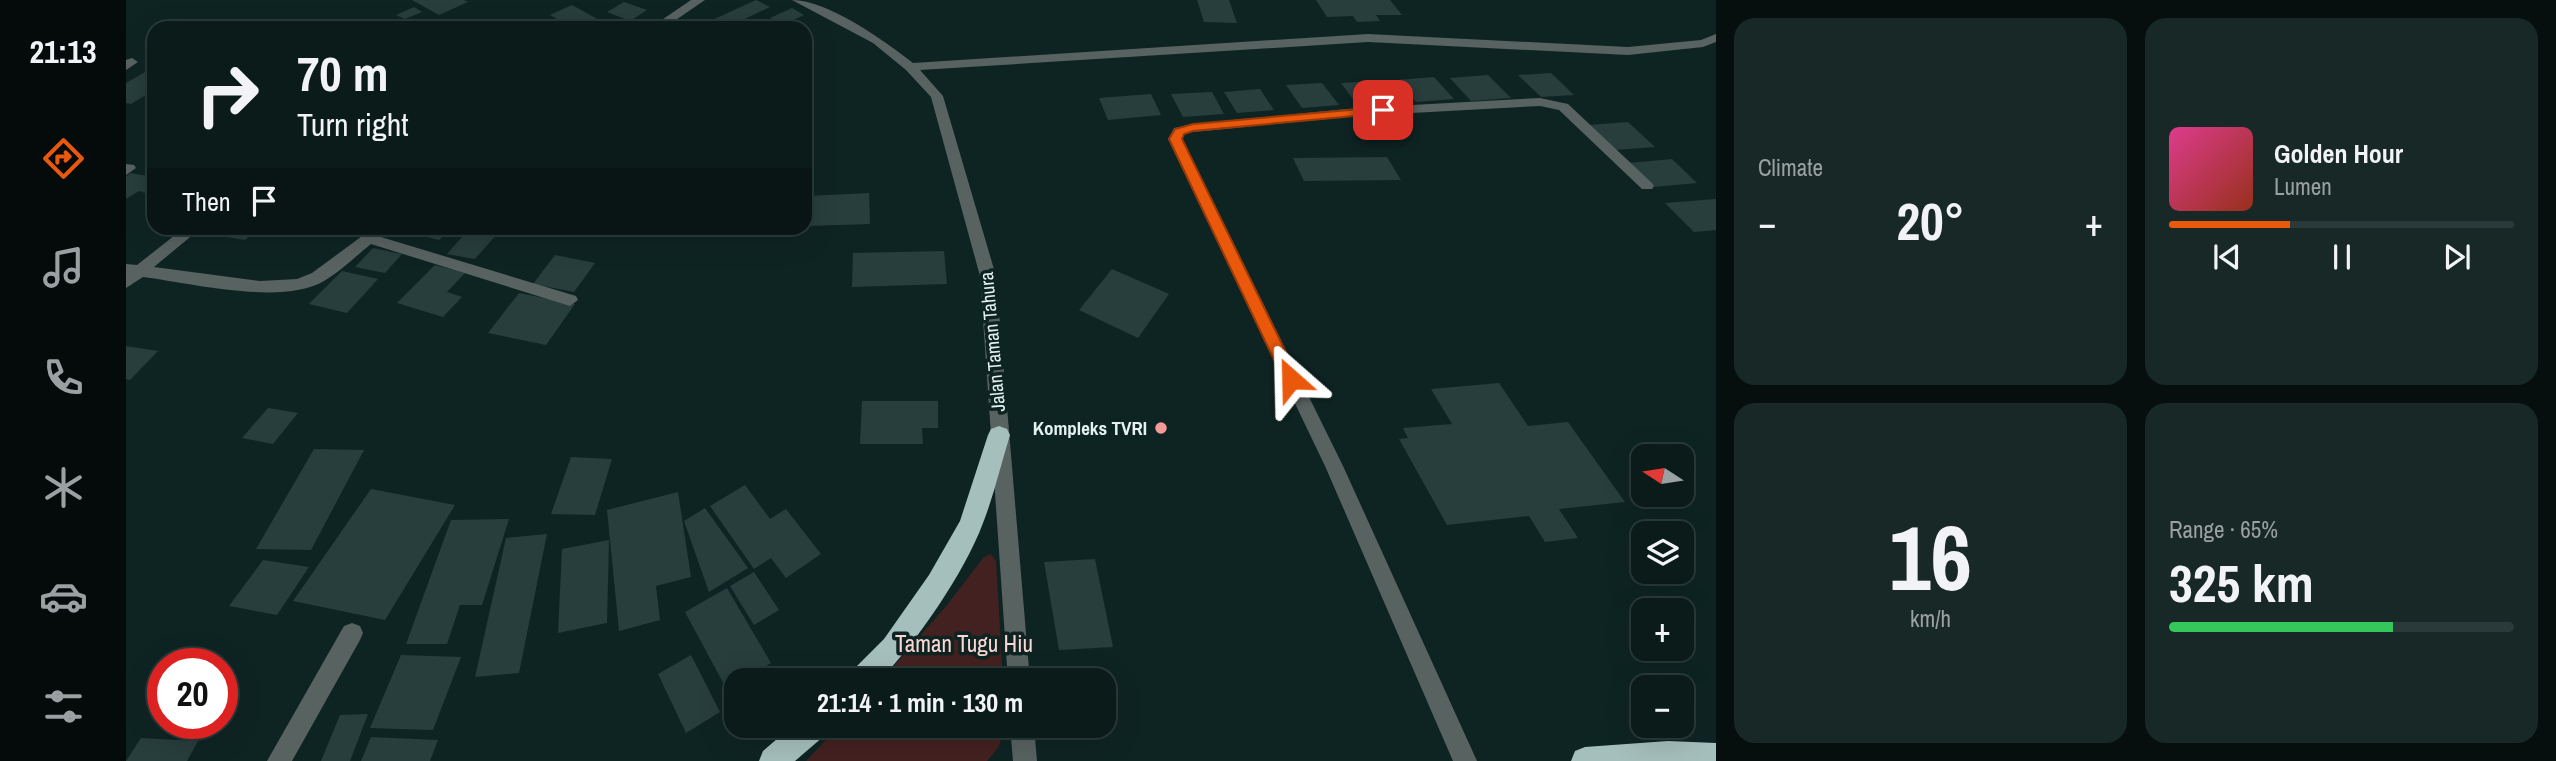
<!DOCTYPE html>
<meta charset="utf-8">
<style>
:root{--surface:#0a1b1a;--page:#182827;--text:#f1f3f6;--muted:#99a1a2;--line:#2a3939;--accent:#ea580c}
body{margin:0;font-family:"Archivo Narrow",sans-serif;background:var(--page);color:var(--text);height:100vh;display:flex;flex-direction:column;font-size:26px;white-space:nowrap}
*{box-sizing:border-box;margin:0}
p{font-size:23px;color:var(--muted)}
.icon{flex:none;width:38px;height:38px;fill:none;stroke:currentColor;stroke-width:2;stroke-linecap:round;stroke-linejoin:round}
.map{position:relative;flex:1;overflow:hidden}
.sheet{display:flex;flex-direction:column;gap:18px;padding:18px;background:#060f0e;width:840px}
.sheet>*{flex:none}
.banner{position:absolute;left:21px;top:21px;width:665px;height:214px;border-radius:21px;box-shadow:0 7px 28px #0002,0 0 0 2px var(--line);background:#0a1b1a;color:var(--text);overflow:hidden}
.needle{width:46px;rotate:282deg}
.fabs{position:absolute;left:1505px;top:444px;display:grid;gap:14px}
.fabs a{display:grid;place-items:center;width:63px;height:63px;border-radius:14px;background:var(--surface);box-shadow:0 7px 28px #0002,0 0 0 2px var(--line);font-size:35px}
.speed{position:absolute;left:21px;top:648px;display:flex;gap:14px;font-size:35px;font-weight:700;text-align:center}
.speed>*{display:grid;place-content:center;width:91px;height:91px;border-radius:50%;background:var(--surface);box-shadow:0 7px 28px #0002,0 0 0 2px var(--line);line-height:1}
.speed .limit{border:10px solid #d22;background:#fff;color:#111}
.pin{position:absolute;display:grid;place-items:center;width:60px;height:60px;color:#fff;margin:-30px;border-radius:14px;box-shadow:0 4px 10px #0006}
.me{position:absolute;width:77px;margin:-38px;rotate:335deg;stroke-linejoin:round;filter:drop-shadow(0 0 5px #0008)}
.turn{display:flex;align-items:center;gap:24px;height:147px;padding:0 35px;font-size:32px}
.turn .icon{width:91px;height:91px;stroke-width:2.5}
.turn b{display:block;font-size:49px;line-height:60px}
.then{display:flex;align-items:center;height:66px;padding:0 35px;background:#0003;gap:14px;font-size:26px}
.big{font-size:52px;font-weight:800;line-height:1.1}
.sheet .widget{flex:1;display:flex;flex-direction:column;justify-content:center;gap:10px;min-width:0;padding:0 24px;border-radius:21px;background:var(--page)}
.sheet .dial{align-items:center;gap:0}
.dial b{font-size:91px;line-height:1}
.song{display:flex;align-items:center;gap:21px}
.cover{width:84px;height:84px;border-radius:10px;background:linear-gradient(135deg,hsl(330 70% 55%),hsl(10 70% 35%))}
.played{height:7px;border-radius:4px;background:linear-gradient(90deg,var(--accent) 35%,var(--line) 35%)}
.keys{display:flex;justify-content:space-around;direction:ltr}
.heat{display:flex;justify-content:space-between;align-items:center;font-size:38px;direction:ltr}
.charge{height:10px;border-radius:5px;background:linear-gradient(90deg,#34c759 65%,var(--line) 0)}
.sheet .tiles{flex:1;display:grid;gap:18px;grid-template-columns:repeat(2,1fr)}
.trip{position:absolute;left:598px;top:668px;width:392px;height:70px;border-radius:21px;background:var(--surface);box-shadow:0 7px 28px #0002,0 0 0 2px var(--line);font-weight:800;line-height:70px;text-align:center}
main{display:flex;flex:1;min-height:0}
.tab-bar{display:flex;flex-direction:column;width:126px;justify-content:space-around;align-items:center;background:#040b0a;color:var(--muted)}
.tab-bar .icon{width:49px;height:49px}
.tab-bar .selected{color:var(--accent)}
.tab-bar b{font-size:32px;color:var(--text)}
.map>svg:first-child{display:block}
.green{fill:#432120}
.building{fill:#273e3c}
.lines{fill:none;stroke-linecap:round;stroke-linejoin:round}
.minor{fill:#576261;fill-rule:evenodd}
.highway{fill:#a5bfbd;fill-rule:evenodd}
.route{fill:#ea580c;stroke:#983908;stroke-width:2}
.poi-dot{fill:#f59b97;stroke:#0e2423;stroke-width:2.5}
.labels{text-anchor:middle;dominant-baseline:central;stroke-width:7;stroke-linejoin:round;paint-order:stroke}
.street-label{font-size:19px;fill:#e4f2f0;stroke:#0e2423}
.poi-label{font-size:19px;font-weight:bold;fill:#e4f2f0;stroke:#0e2423;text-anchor:end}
.near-park-label{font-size:23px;fill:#fbd7d4;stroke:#0e2423}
</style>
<main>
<nav class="tab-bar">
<b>21:13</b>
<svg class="icon selected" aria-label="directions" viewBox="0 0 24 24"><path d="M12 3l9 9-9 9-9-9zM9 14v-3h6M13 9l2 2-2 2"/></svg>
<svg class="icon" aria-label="music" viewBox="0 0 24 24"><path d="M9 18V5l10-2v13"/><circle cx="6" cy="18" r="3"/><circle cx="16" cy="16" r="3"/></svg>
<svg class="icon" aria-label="phone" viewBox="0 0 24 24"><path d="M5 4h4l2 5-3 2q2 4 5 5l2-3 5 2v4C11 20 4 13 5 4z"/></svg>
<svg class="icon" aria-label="climate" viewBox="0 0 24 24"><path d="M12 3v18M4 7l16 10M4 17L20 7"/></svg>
<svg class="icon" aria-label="car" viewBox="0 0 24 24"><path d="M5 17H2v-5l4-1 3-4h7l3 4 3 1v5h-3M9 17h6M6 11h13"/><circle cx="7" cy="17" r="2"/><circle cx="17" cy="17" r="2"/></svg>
<svg class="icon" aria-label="filters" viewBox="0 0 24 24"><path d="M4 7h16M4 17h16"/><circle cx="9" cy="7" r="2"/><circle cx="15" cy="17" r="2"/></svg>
</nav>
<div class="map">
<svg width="1590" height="761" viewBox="0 0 1590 761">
<rect width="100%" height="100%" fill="#0e2423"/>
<g class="green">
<polygon points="864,554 870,560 877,681 755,681 821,605 858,557"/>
<polygon points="713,726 879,726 879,729 872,748 861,761 680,761"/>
</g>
<g class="building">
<polygon points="286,0 338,0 342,2 313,15"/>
<polygon points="630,0 644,7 600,28 569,28"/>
<polygon points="1071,0 1103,0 1111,23 1078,22"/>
<polygon points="1190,0 1264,0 1276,15 1250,15 1254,21 1231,22 1227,16 1201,17"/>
<polygon points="498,2 521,10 504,21 481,12"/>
<polygon points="446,5 475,21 460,28 447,28 424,15"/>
<polygon points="288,7 296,12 279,19 270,15"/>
<polygon points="666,8 678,15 663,22 673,28 652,28 657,26 644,18"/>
<polygon points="375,19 399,21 393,28 366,28"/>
<polygon points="28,67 28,90 5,104 0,103 0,83"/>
<polygon points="1425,73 1448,95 1415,97 1392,75"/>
<polygon points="1362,75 1385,98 1345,101 1324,78"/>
<polygon points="1308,77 1328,99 1290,102 1271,80"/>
<polygon points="1249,81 1266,102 1231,105 1215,83"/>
<polygon points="1196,83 1213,105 1176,108 1160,85"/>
<polygon points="1134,89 1148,110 1111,113 1098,92"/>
<polygon points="1086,92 1098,114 1057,117 1045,94"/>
<polygon points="1025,94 1035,115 982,120 973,98"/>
<polygon points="1502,122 1529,147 1488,150 1463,125"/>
<polygon points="1261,157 1275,180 1178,181 1167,158"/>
<polygon points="1546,159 1571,183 1527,187 1502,163"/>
<polygon points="4,173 28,177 28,186 20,193 13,191 0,199 0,176"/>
<polygon points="743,193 744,224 680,226 682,196"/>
<polygon points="1590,199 1590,230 1568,232 1539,203"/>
<polygon points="96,228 132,228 119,240 88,235"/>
<polygon points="265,228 326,228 313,240"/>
<polygon points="344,228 371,234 349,259 321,254"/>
<polygon points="247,248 276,254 259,273 229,267"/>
<polygon points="818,251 821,284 726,287 727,253"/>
<polygon points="429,255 469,263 448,292 407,284"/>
<polygon points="309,265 339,273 321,292 336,297 317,317 271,303"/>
<polygon points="986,269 1043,294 1012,338 953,310"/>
<polygon points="216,271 252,279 221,313 183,304"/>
<polygon points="393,293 449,304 420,345 362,333"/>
<polygon points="0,346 32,351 4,380 0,379"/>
<polygon points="1373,383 1402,426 1442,422 1499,502 1433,509 1452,538 1419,542 1403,516 1321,525 1273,439 1282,438 1277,428 1326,424 1305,389"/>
<polygon points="736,401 812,401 812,428 796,428 797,444 734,444"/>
<polygon points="142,408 172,413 147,444 116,438"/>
<polygon points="188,449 238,450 185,550 130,549"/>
<polygon points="445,457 486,459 469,515 425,514"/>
<polygon points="619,485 644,519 660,509 695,554 660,578 645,558 628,569 584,506"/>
<polygon points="245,489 329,505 259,620 167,601"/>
<polygon points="552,492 565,577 530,586 534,620 493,631 481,510"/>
<polygon points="579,508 622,568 583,592 558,521"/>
<polygon points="383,519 356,605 334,605 321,644 280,644 325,520"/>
<polygon points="421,534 393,673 349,677 380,538"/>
<polygon points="483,540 481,623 432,633 436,549"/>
<polygon points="969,559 987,647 933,650 918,562"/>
<polygon points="137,560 183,567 151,615 103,606"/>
<polygon points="628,572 653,610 628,625 604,586"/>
<polygon points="601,588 645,663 616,681 611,681 611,684 601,690 559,612"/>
<polygon points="275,655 335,657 307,730 244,728"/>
<polygon points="565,655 594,712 560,733 532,674"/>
<polygon points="242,714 224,761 195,761 214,715"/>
<polygon points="245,737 312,740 304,761 235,761"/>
<polygon points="15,738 72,741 61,761 0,761"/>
</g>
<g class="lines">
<g class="minor">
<polygon points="565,0 579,0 538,28 524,28"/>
<path d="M666,0C702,0 759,41 787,63L1242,34L1502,47L1575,40L1590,34V42L1577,47L1502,55L1242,42L794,70L817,96L870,276L904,681H882L854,276L805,97L780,70L747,43Z"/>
<polygon points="6,58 12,62 0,70 0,60"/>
<polygon points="1414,98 1442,104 1526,183 1528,186 1526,189 1516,189 1433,110 1414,106 1231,116 1067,132 1058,134 1056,139 1217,466 1351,761 1327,761 1199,466 1042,139 1048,128 1067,124 1231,108"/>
<polygon points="0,164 8,165 10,168 0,175"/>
<path d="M58,228H75L28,267L134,281L171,279L186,273L247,228H263L255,237L450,296L452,300L444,306L245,244C230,256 215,271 198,281C156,306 65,283 17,277L0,288V264L11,265Z"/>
<polygon points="226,623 234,626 237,633 234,640 166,761 141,761 218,626"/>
<polygon points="884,726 908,726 911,761 887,761"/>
</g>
<g class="highway">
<path d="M873,426L881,429L884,435C875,464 868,495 857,523C839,572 790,643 753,681H721L725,672L758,639L803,575L834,521L862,435L865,429Z"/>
<polygon points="666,726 702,726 698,736 669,761 633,761 637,751"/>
<polygon points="1542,741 1590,743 1590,761 1445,761 1449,751 1459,747"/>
</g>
</g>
<polygon class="route" points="1257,107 1261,108 1261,113 1067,131 1058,134 1056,139 1173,379 1165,385 1159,383 1043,139 1049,129 1067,124"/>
<circle class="poi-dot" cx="1035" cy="428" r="7"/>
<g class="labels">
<g class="street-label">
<text transform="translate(866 342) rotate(-95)">Jalan Taman Tahura</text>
</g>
<g class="poi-label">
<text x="1021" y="428">Kompleks TVRI</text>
</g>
<g class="near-park-label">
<text x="838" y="643">Taman Tugu Hiu</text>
</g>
</g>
</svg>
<div class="fabs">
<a><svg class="needle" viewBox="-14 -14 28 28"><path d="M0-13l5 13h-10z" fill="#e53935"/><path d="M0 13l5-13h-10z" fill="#99a1a2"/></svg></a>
<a><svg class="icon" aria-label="layers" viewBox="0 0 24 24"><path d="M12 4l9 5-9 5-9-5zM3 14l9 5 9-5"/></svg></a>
<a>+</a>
<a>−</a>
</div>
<div class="speed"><div class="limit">20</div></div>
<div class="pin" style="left:1257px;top:110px;background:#d93025"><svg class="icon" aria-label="arrive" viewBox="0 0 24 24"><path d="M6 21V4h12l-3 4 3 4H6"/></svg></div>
<svg class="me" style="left:1165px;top:379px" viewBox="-20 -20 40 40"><path d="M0-17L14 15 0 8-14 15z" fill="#ea580c" stroke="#fff" stroke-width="4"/></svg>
<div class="trip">21:14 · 1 min · 130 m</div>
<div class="banner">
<div class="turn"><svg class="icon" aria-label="right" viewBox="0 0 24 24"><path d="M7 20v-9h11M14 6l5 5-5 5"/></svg><div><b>70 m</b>Turn right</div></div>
<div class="then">Then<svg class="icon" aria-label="arrive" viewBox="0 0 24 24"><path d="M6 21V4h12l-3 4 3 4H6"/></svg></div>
</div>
</div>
<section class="sheet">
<div class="tiles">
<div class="widget"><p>Climate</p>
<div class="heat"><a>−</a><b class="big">20°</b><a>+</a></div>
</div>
<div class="widget">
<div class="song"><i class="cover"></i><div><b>Golden Hour</b><p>Lumen</p></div></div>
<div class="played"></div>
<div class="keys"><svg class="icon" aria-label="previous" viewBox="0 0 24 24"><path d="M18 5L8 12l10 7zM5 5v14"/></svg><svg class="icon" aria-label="pause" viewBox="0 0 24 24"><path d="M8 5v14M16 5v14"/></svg><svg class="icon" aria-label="next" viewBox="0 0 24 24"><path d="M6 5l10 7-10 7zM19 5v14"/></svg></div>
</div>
<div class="widget dial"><b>16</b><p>km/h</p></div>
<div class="widget"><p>Range · 65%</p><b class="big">325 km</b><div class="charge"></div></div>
</div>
</section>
</main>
